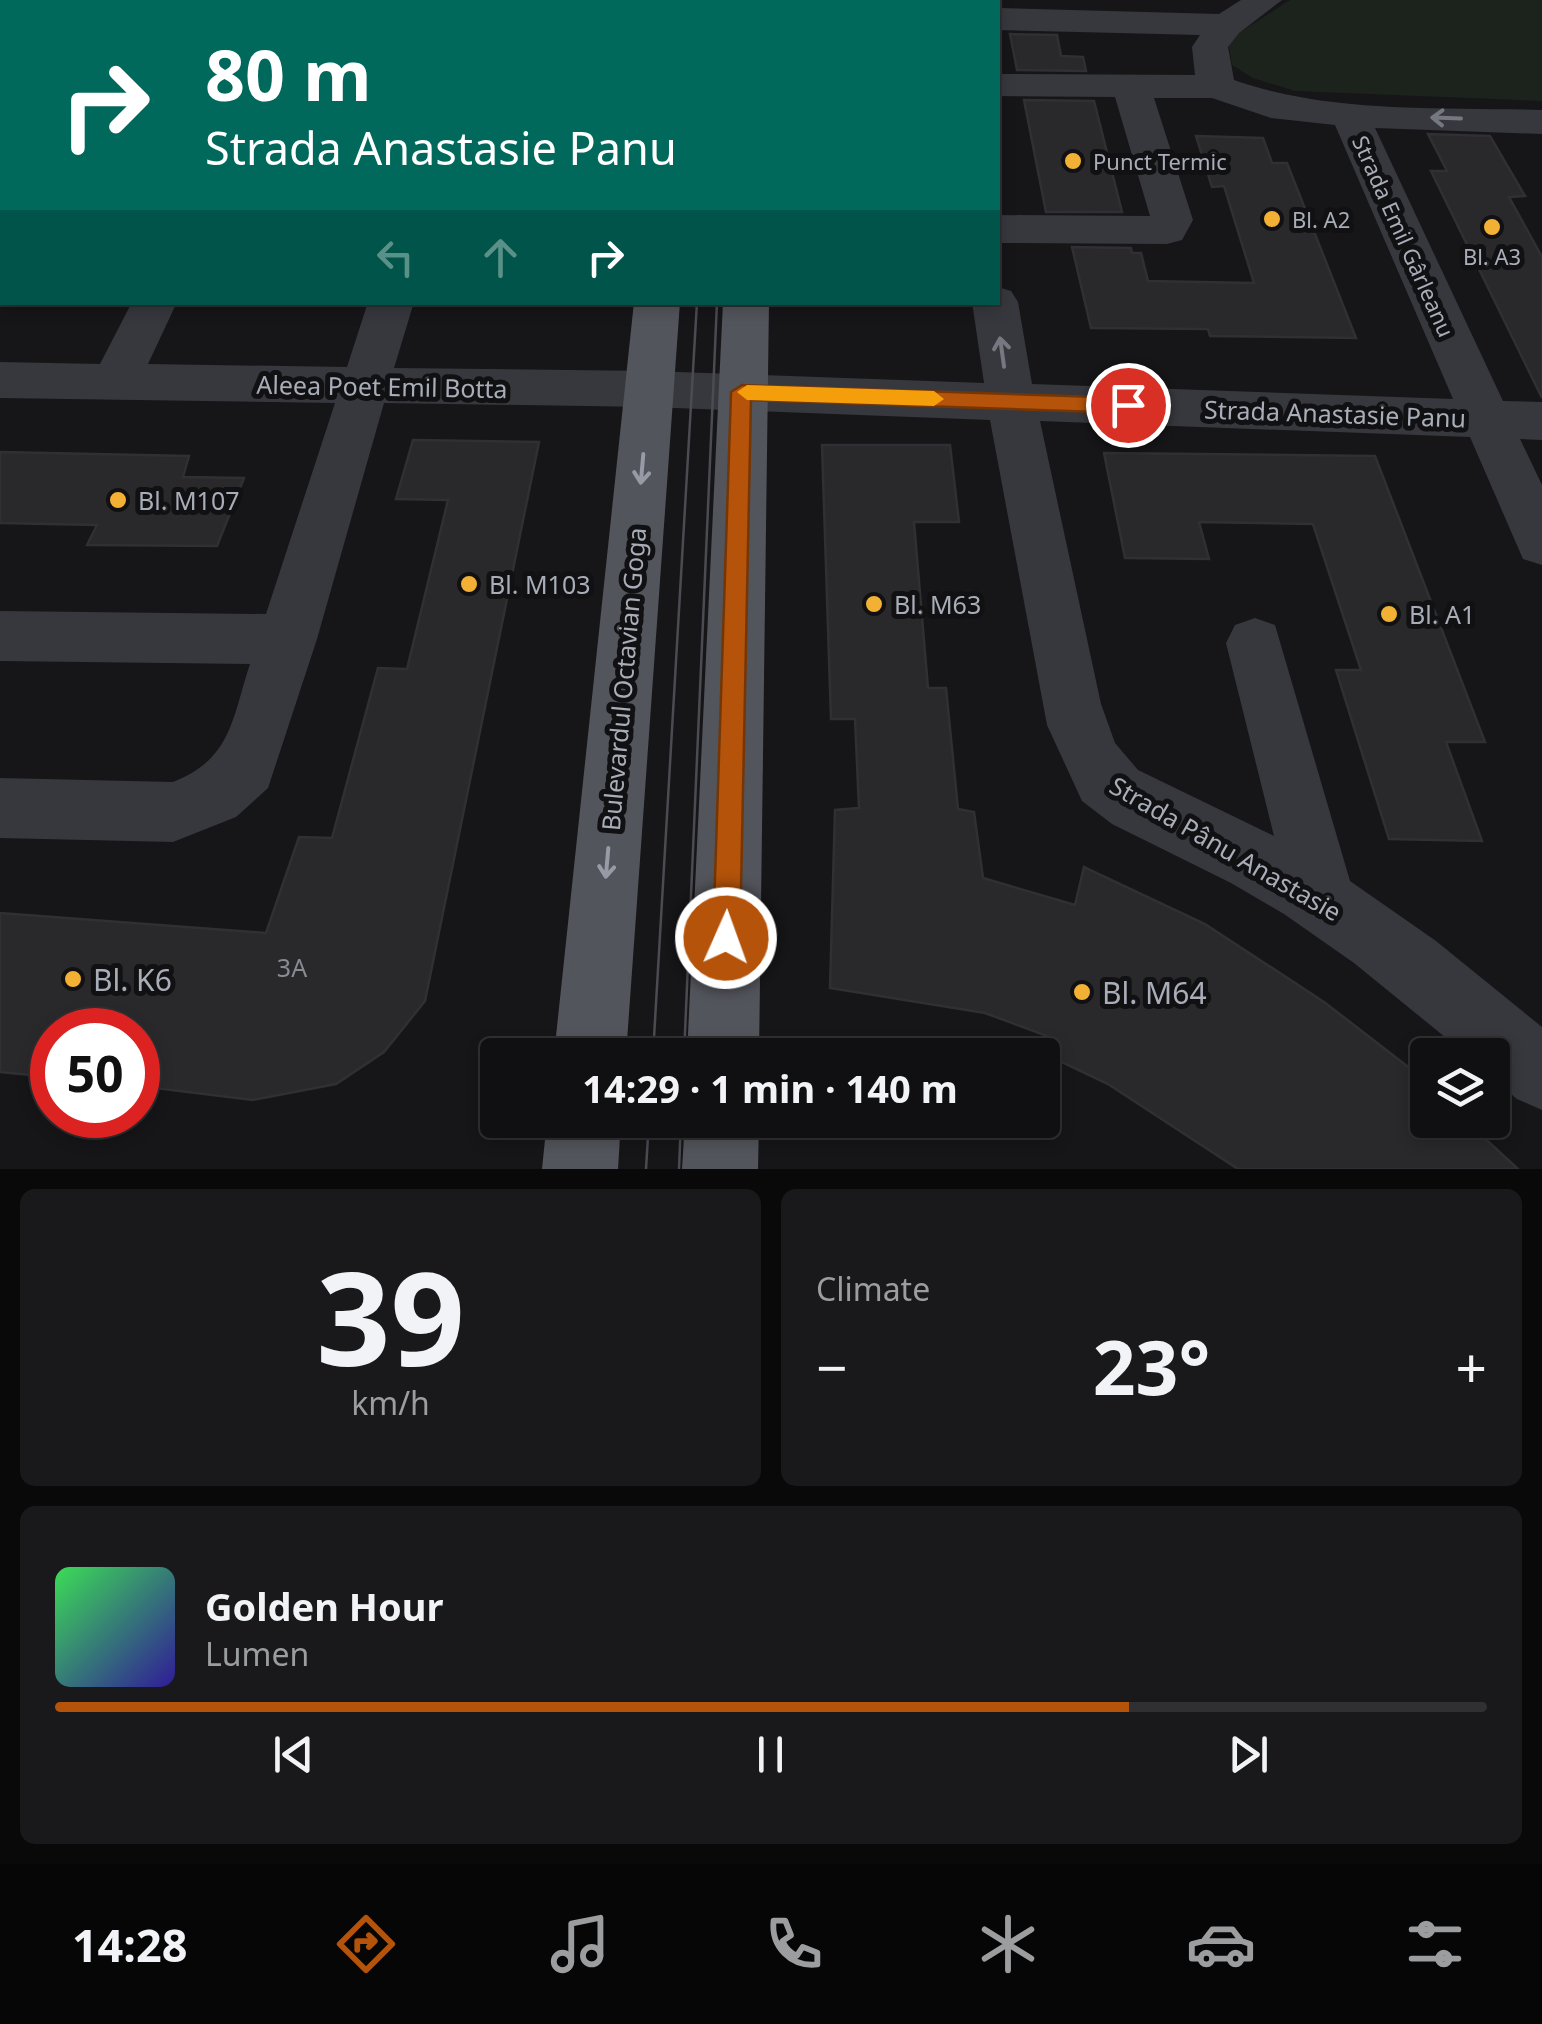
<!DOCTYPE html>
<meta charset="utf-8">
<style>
:root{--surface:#101012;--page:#19191b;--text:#f1f3f6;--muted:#9c9d9f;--line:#303032;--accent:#b45309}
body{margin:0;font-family:"Noto Sans",sans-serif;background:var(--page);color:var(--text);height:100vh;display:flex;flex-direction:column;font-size:38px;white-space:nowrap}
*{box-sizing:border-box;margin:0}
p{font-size:32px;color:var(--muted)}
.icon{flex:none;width:55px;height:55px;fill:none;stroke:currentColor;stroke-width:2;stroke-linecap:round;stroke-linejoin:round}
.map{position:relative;height:1169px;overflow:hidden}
.side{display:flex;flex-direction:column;gap:20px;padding:20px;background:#09090a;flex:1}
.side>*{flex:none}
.banner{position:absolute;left:0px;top:0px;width:1000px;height:305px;box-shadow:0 5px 15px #0003,0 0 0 2px var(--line);background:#00695c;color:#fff;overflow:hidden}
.tools{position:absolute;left:1410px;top:1038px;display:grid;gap:20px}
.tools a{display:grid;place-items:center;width:100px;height:100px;border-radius:10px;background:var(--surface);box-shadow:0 5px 15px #0003,0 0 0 2px var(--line);font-size:50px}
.speed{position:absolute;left:30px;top:1008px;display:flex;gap:20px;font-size:50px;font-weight:700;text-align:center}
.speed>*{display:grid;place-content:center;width:130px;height:130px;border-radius:50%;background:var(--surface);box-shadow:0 5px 15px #0003,0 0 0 2px var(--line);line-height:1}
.speed .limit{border:15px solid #d22;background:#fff;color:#111}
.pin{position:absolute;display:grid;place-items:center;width:85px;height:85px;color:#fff;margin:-42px;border:5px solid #fff;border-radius:50%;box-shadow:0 2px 10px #0007}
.me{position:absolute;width:110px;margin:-55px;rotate:2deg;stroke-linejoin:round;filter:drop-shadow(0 0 8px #0008)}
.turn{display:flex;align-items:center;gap:35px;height:210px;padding:0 40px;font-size:45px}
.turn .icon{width:130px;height:130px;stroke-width:2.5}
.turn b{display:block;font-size:70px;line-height:85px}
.lanes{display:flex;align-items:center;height:95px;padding:0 40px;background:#0003;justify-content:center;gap:50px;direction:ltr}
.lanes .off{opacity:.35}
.big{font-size:75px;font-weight:700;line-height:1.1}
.side .widget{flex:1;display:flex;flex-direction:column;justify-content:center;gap:15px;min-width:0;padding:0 35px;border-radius:15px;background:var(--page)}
.side .dial{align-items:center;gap:0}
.dial b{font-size:130px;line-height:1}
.song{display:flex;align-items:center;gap:30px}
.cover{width:120px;height:120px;border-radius:15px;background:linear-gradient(135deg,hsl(130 70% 55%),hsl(250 70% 35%))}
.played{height:10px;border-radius:5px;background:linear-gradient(90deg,var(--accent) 75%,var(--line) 75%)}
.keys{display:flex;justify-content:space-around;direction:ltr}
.heat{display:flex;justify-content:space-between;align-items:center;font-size:55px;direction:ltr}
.side .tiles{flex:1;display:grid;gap:20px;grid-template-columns:1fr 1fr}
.widget:last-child{grid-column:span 2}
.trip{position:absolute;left:480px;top:1038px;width:580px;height:100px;border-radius:10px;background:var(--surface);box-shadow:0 5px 15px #0003,0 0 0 2px var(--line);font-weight:700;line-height:100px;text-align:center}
.menu{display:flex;height:160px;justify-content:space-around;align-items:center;background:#060607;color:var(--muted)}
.menu .icon{width:70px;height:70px}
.menu .on{color:var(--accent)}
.menu b{font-size:45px;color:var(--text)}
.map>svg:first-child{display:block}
.green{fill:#1c231d}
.building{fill:#29292c;stroke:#303034;stroke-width:2.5}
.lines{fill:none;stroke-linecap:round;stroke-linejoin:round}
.minor{fill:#37383d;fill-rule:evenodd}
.major{fill:#53555c;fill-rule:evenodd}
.tram{stroke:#4a4c52;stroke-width:2.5}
.oneway{stroke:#757881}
.oneway2{stroke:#979ba6}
.route{fill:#b45309;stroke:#753606;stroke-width:2.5}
.slow{fill:#f59e0b}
.poi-dot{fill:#f2b134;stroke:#111113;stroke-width:4}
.labels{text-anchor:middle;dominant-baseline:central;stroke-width:10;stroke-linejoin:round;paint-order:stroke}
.far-poi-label{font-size:22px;fill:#a8adb8;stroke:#111113;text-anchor:start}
.far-street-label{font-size:22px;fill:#a8adb8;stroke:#111113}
.street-label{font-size:25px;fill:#a8adb8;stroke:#111113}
.poi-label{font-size:25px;fill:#a8adb8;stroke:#111113;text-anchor:start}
.near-number-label{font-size:25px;fill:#888b94}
.near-poi-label{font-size:30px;fill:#a8adb8;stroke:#111113;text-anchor:start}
</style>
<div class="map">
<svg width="1542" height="1169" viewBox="0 0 1542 1169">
<rect width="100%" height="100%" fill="#161618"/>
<polygon class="green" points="1290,0 1542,0 1542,101 1295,91 1253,78 1232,65 1228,40"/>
<g class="building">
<polygon points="1010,34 1057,35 1061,56 1083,57 1086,71 1017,70"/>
<polygon points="1024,100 1094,101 1122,212 1046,212"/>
<polygon points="1428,134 1490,136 1525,196 1509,197 1542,257 1542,398 1431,171 1447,171"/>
<polygon points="1196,136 1263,138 1272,163 1287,163 1356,338 1210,336 1208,329 1091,328 1072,247 1131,248 1132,253 1141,253 1148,281 1254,283 1224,186 1212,187"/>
<polygon points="413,440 539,442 425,1001 384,1052 336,1084 253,1100 138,1086 138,1030 52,1030 52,1077 0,1072 0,913 266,933 299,837 332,838 378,668 407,669 448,500 396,499"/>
<polygon points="822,445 950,445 959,522 914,522 928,688 946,688 958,809 974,812 983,878 1075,905 1084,867 1205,924 1324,1002 1407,1066 1428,1085 1428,1120 1465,1120 1518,1169 1238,1169 1108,1084 1045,1054 1047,1036 985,1013 830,988 835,810 859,808 855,719 831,719"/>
<polygon points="0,452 189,456 183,477 244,478 217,546 87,545 97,525 0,523"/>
<polygon points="1104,453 1375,456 1485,742 1446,742 1482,841 1389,839 1336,670 1361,670 1313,524 1199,522 1209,559 1125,558"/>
</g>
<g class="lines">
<g class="minor">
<polygon points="464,0 498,0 499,2 464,2"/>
<polygon points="928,0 962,0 964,2 929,2"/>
<path d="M1241,0H1282L1239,33L1228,47L1234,80C1331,114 1440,107 1542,110V134L1375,128L1503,401L1542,402V440L1520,439L1542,485V565L1523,559L1470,437L1040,421L1101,704L1115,743L1138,770L1274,836L1226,643L1235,625L1255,618L1275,625L1350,881L1436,941L1542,1027V1110L1517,1099L1492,1078V1055H1467L1354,963L1284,914L1231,883L1112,824L1082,801L1047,725L990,420L649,407L384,403L317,639L268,788L236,817L173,842L0,838V778L173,782C232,759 232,718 250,664L0,661V611L266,614L335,403L0,398V362L100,364L132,302H177L148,364L347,367L368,302H414L394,368L649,371L984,383L972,302H998V287L1011,291L1018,302L1032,384L1453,399L1335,125L1271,118L1212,98H1154L1193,220L1182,240L1167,244L998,243V215L1150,216L1115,97L998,96V74L1195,75L1192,47L1200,35L998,30V8L1219,14Z"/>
</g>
<g class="major">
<polygon points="669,0 703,0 704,2 669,2"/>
<polygon points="740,0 774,0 775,2 740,2"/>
<polygon points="634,302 680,302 626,1055 554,1055"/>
<polygon points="723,302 769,302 759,1055 687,1055"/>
<polygon points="547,1120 621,1120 618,1169 542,1169"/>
<polygon points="685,1120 759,1120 758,1169 682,1169"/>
</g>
<g class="tram">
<polyline points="653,1055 697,302"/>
<polyline points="684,1055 717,302"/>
<polyline points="646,1169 649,1120"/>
<polyline points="679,1169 681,1120"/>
</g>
</g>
<defs><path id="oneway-shaft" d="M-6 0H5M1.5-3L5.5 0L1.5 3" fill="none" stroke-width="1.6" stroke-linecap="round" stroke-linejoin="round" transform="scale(2.5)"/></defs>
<g class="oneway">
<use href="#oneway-shaft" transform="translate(1446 118) rotate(-178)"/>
<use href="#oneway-shaft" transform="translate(1002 352) rotate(-98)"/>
</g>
<g class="oneway2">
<use href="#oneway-shaft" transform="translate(642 469) rotate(95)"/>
<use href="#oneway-shaft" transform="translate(607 863) rotate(95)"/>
</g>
<polygon class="route" points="742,385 1128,398 1138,405 1128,413 751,400 740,938 736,948 726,952 717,948 713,938 731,392"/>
<polygon class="slow" points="747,385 934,391 944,399 934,406 747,400 737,392"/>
<g class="poi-dot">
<circle cx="1073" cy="161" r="10"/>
<circle cx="1272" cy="219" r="10"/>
<circle cx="1492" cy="227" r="10"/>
<circle cx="118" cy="500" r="10"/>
<circle cx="469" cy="584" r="10"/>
<circle cx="874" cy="604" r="10"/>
<circle cx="1389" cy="614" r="10"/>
<circle cx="73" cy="979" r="10"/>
<circle cx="1082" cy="992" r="10"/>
</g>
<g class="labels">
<g class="far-poi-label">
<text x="1093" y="161">Punct Termic</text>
<text x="1292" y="219">Bl. A2</text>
<text x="1492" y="256" text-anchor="middle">Bl. A3</text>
</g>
<g class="far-street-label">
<text transform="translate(1404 236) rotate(66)">Strada Emil Gârleanu</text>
</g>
<g class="street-label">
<text transform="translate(382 386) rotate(1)">Aleea Poet Emil Botta</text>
<text transform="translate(1335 413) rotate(2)">Strada Anastasie Panu</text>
<text transform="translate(623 679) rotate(-85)">Bulevardul Octavian Goga</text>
<text transform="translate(1226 848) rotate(30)">Strada Pânu Anastasie</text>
</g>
<g class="poi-label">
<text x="138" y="500">Bl. M107</text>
<text x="489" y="584">Bl. M103</text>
<text x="894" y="604">Bl. M63</text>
<text x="1409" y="614">Bl. A1</text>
</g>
<g class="near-number-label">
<text x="292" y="967">3A</text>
</g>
<g class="near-poi-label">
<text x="93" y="979">Bl. K6</text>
<text x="1102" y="992">Bl. M64</text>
</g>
</g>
</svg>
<div class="tools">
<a><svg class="icon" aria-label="layers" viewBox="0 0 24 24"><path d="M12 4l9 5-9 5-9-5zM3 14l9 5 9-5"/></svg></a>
</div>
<div class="speed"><div class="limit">50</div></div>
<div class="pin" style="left:1128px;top:405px;background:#d93025"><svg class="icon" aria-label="arrive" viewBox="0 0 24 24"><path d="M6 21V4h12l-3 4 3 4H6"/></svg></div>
<svg class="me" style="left:726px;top:938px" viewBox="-20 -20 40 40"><circle r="17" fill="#b45309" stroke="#fff" stroke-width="3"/><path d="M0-11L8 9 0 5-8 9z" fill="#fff"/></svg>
<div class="trip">14:29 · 1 min · 140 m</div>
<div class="banner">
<div class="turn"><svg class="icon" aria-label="right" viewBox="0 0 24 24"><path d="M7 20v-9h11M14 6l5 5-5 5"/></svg><div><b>80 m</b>Strada Anastasie Panu</div></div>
<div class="lanes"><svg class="icon off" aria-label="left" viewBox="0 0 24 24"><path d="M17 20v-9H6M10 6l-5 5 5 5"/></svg><svg class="icon off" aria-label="ahead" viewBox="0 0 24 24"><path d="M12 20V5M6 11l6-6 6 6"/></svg><svg class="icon" aria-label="right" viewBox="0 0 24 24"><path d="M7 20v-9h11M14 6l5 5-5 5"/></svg></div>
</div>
</div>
<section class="side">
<div class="tiles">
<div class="widget dial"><b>39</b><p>km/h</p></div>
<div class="widget"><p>Climate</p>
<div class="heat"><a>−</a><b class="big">23°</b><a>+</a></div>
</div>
<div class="widget">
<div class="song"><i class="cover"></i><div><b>Golden Hour</b><p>Lumen</p></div></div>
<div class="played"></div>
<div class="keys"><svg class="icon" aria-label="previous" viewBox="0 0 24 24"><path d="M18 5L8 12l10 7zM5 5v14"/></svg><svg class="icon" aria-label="pause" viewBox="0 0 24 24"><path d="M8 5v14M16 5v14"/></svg><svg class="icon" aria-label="next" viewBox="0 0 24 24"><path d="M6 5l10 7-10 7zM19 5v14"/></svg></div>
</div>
</div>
</section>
<nav class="menu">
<b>14:28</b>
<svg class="icon on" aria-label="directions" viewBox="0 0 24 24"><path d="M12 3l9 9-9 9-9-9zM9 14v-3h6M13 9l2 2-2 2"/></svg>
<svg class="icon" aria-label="music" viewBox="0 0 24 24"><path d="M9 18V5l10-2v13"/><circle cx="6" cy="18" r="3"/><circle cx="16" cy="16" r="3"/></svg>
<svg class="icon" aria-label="phone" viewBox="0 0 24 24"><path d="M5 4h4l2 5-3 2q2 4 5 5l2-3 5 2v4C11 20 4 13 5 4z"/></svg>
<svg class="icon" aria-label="climate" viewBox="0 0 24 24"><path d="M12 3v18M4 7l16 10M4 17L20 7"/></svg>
<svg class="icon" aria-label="car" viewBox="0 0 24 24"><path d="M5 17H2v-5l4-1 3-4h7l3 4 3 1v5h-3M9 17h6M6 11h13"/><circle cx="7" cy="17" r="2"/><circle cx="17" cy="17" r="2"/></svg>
<svg class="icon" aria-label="filters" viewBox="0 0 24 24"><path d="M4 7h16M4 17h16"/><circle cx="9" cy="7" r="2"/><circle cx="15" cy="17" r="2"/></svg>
</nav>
